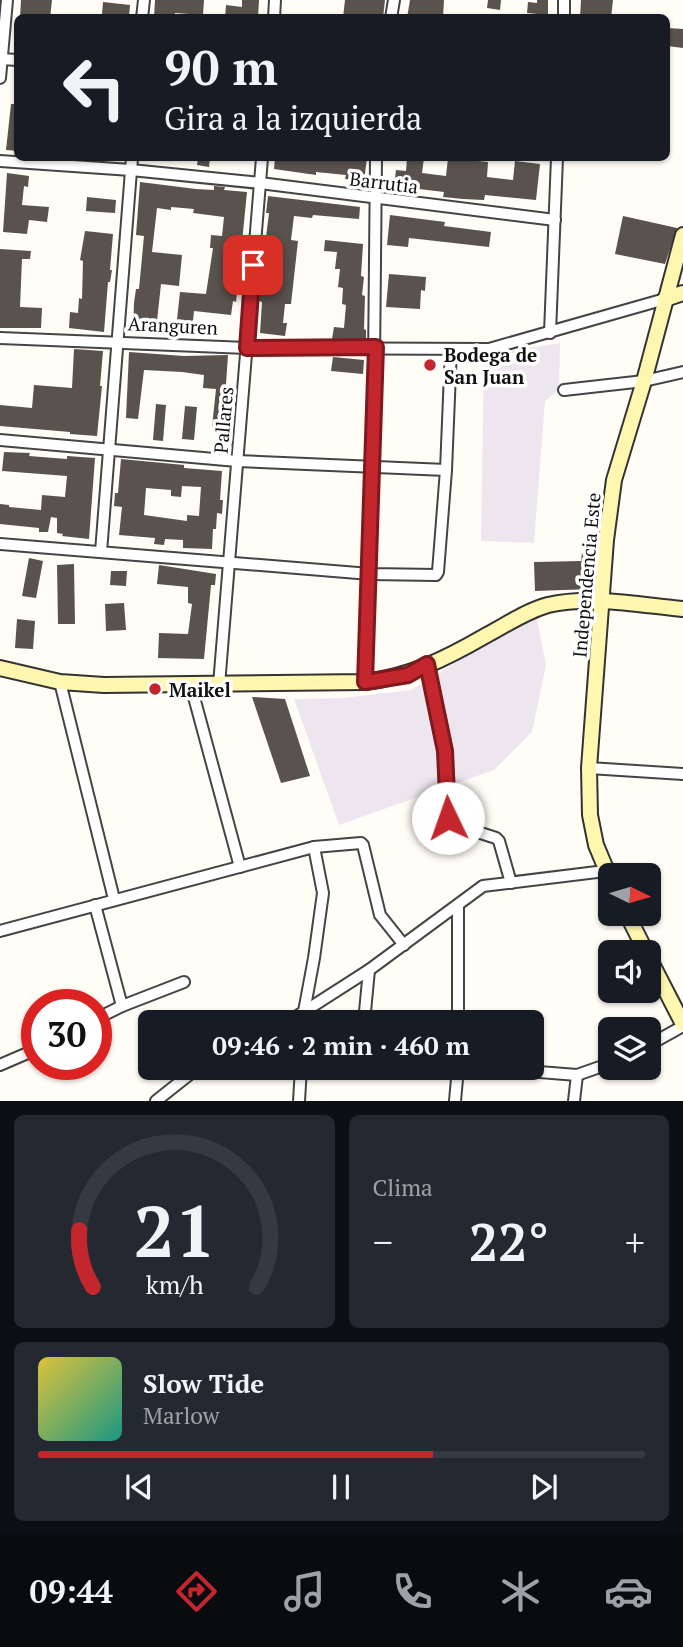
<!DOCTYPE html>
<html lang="es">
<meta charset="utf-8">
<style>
:root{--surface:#171b24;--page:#242831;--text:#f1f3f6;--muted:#9ea1a6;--line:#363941;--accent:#c4262e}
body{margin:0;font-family:"PT Serif",serif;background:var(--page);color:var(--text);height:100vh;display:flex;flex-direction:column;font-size:26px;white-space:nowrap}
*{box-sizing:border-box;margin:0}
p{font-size:23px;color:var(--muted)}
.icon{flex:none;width:38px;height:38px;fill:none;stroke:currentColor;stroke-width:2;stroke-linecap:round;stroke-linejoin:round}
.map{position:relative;height:1101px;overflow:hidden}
.side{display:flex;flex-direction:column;gap:14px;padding:14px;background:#0d0f14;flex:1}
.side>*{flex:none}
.guide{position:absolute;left:14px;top:14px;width:656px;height:147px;border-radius:10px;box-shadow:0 2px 5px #0004;background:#171b24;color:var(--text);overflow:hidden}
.needle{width:46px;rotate:95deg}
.controls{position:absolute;left:598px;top:863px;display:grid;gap:14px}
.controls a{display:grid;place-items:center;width:63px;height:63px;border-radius:10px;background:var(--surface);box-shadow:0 2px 5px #0004;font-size:35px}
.speed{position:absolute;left:21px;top:989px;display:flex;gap:14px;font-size:35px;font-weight:700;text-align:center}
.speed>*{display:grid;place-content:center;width:91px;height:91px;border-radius:50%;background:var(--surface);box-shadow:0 2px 5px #0004;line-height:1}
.speed .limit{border:10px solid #d22;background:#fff;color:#111}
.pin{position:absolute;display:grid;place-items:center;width:60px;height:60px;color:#fff;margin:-30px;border-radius:14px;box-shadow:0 4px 10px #0006}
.me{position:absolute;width:77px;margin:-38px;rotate:357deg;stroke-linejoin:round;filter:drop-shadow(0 0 5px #0008)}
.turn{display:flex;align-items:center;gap:24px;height:147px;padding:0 35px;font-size:32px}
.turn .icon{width:91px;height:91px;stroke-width:2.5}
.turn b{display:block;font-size:49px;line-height:60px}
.big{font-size:52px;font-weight:700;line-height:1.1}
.side .card{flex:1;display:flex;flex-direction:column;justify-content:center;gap:10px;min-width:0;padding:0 24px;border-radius:10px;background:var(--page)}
.side .dial{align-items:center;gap:0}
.dial svg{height:182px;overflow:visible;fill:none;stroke:var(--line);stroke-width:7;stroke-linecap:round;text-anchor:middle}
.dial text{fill:var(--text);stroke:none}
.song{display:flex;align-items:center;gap:21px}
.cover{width:84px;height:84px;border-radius:10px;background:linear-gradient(135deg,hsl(50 70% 55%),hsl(170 70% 35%))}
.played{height:7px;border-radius:4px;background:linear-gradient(90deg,var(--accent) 65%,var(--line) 65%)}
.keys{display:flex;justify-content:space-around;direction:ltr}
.heat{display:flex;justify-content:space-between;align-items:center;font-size:38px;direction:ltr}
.side .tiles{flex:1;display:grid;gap:14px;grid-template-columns:1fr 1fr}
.card:last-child{grid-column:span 2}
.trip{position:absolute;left:138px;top:1010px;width:406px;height:70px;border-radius:10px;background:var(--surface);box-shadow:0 2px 5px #0004;font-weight:700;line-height:70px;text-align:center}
.tabs{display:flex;height:112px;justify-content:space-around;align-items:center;background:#090b0e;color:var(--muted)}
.tabs .icon{width:49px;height:49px}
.tabs .current{color:var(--accent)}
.tabs b{font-size:32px;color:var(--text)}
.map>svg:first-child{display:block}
.industrial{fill:#eee6ef}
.building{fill:#5a524d;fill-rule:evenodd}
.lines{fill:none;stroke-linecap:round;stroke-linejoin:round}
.street-casing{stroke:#444;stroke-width:14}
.secondary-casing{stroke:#333;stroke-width:18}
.street{stroke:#fff;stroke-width:10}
.secondary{stroke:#fff6b0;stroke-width:14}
.route-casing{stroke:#7f191e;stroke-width:18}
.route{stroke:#c4262e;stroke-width:12}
.poi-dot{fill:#c4262e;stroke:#fff;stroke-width:2.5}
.labels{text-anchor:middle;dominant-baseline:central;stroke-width:7;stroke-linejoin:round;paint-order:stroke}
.street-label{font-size:19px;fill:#111;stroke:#fff}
.poi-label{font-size:19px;font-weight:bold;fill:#111;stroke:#fff;text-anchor:start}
</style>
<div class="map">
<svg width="683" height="1101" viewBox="0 0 683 1101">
<rect width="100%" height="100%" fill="#fffdf5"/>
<g class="industrial">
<polygon points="560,343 559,390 545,401 534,543 481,541 484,355"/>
<polygon points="536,614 546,665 532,732 494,770 339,825 294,699 344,698 411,690"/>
</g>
<g class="building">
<polygon points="21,0 52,0 50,18 20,18"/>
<polygon points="155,0 204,0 203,15 175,13 175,18 154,18"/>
<polygon points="242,0 259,0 258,18 225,18 226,5 242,7"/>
<polygon points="345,0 385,0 383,18 343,18"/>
<polygon points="410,0 444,0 443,18 407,18"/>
<polygon points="488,0 501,0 500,10 487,8"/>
<polygon points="537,0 548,0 548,15 527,13 528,2 537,3"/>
<polygon points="581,0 613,0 611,18 580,18"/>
<polygon points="103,2 130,5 129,17 102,14"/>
<polygon points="667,28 683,29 683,48 667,46"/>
<polygon points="11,104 18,104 18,151 6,150"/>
<polygon points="198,158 210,158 209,167 197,165"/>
<polygon points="275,158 347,160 348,158 367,158 364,181 345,179 346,175 316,172 316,175 274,169"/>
<polygon points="407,158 424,158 422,173 446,176 448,158 488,162 487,177 513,180 515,161 540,164 536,200 485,195 484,200 463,199 443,197 444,192 394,186 396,170 406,171"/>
<polygon points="7,173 29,176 28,187 24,186 22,205 49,207 47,222 29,220 27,234 3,232"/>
<polygon points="140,182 196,189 214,190 214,186 225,187 224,190 247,192 236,302 233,301 231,315 194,311 192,331 176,329 180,292 206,294 213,248 210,248 211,235 222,236 224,217 193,213 194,209 171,207 171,210 157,208 152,252 182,255 179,286 161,284 157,321 165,322 164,334 133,331 134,303 136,289 139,289 144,236 136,235"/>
<polygon points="268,196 360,207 359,219 313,215 312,218 294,216 291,240 298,241 291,304 285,304 283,323 287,323 285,336 260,333 262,302 259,301 260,286 269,213 266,213"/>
<polygon points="87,197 116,200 115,213 86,211"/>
<polygon points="390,215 445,222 444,226 491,232 489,247 409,238 408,247 387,245"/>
<polygon points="623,216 677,228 665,264 615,254"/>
<polygon points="85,231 113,234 110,270 112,270 110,282 108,282 104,332 69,328 70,312 78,313 79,298 82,299 83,261 80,260"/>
<polygon points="325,240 363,244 361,276 364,277 362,295 365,296 364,329 366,330 366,341 332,339 334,327 344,328 346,305 342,304 343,288 338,287 340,269 335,269 337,252 324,251"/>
<polygon points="0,249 31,251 30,259 22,259 20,307 42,308 41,328 0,328"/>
<polygon points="389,274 426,277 425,291 421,290 420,309 386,307"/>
<polygon points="74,349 103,351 100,386 102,386 97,436 70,434 70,432 0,426 0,405 32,408 34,385 72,388"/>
<polygon points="129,352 184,356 228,355 223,428 212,427 216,389 203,388 204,375 182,372 144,370 138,419 126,418"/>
<polygon points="333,357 364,360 363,374 331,371"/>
<polygon points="156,404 166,405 163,441 153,440"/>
<polygon points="185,406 197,407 194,440 182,439"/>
<polygon points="4,452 30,453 29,456 67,459 67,456 95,458 89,539 62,536 63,534 57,533 57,518 51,517 48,532 39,532 39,528 0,524 0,504 9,505 9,507 41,510 42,495 65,497 67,476 2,471"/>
<path d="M121,459L184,465V468L222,471L220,500H223L222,514L217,513L216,529H213L212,549L183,548V540L165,539L164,545L154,544L155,538L119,535L122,507L114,506L115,493H118ZM182,486L201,487L199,516L187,515V521L144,515L146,488L171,490V496L181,497Z"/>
<polygon points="582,553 595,554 593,589 535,591 534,562 581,561"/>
<polygon points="29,558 43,561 36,598 22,596"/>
<polygon points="74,564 75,624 58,624 57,565"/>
<polygon points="159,565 216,574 215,585 211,585 204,659 158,658 159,633 188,634 192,604 188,603 188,587 157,584"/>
<polygon points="111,571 127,571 126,586 110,585"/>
<polygon points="124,603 126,630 106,631 105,604"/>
<polygon points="17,619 35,621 33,649 15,648"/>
<polygon points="252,697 285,699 310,776 281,783"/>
</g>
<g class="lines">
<defs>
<g id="street">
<polyline points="142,18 144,0"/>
<polyline points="274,18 275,0"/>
<polyline points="391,18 394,0"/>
<polyline points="564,18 564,0"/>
<polyline points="0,59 18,60"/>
<polyline points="0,78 7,0"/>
<polyline points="0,161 131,170 260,183 555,220"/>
<polyline points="550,333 557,158"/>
<polyline points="0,338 247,348 489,349 665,299"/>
<polyline points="564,390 644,381 683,372"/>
<polyline points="0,440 237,461 446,470"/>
<polyline points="0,544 370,574 436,575 438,572 446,470 451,349"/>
<polyline points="101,552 132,158"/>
<polyline points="427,665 445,751 447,815 456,825 496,838 499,841 511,883"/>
<polyline points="60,682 114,899"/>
<polyline points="365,682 373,466 376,158"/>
<polyline points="219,685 262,158"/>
<polyline points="191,686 240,867"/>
<polyline points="589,768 683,774"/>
<polyline points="95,905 122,1006"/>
<polyline points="0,931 314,847 361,843 363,845 380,915 404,945"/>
<polyline points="303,1017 314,958 323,893 314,847"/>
<polyline points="96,1019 122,1006 184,982"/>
<polyline points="288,1022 369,970 483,886 605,871"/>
<polyline points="364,1022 369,970"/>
<polyline points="458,1022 458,906"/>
<polyline points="649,1045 683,1026"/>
<polyline points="0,1065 37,1049"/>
<polyline points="489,1068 577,1075 611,1063"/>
<polyline points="360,1070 360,1068"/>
<polyline points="156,1101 190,1074 201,1068"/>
<polyline points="299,1101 301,1068"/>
<polyline points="455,1101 458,1068"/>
<polyline points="574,1101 577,1075"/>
</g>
<g id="secondary">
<polyline points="665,299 683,293"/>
<path d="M0,668L60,682L104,685L365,682C409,677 447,658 485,636C506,625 526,611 548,605C591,595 640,605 683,609"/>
<polyline points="611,881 596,845 590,815 589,768 606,540 614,480 644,381 683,235"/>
<polyline points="627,914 646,952"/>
<polyline points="649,958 683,1024"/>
</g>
</defs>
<use href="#street" class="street-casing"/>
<use href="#secondary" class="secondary-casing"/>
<use href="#street" class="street"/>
<use href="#secondary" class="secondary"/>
</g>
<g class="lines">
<defs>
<polyline id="route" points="253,265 247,348 376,347 365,682 408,675 427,664 445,751 448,818"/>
</defs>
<use href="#route" class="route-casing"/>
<use href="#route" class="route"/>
</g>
<g class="poi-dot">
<circle cx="430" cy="365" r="7"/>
<circle cx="155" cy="689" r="7"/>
</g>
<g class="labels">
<g class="street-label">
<text transform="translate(384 182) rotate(7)">Barrutia</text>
<text transform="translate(173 325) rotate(3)">Aranguren</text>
<text transform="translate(223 420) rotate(-85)">Pallares</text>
<text transform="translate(586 575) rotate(-85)">Independencia Este</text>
</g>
<g class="poi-label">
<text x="444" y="354">Bodega de<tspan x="444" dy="22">San Juan</tspan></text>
<text x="169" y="689">Maikel</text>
</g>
</g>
</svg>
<div class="controls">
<a><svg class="needle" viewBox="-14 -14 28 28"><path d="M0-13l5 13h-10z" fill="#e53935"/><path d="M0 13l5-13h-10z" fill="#9ea1a6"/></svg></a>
<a><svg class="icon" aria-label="sound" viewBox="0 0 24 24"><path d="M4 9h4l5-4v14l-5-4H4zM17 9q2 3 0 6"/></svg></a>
<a><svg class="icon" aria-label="layers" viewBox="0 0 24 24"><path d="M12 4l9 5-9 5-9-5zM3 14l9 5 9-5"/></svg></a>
</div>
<div class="speed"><div class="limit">30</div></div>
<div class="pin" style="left:253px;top:265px;background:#d93025"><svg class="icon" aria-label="arrive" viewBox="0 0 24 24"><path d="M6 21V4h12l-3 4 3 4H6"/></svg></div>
<svg class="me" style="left:448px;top:818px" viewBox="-20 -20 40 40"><circle r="19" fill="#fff"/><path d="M0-13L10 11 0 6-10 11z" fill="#c4262e"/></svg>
<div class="trip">09:46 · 2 min · 460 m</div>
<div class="guide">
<div class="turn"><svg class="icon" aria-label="left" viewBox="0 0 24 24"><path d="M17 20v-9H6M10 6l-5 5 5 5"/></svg><div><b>90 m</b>Gira a la izquierda</div></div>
</div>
</div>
<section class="side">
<div class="tiles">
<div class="card dial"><svg viewBox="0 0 100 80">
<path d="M14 69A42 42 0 1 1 86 69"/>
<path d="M14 69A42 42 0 0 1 8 44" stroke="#c4262e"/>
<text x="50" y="56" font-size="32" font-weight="700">21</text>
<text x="50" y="72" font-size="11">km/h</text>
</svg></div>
<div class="card"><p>Clima</p>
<div class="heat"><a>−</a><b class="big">22°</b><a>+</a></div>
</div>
<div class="card">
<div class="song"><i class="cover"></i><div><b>Slow Tide</b><p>Marlow</p></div></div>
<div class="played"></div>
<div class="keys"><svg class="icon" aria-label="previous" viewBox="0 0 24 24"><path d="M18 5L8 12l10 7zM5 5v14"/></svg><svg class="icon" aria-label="pause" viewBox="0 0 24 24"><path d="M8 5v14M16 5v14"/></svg><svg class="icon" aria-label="next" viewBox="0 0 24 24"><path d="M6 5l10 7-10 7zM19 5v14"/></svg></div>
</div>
</div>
</section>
<nav class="tabs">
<b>09:44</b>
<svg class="icon current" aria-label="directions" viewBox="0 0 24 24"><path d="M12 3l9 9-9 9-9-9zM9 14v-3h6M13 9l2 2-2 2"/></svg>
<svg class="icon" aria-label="music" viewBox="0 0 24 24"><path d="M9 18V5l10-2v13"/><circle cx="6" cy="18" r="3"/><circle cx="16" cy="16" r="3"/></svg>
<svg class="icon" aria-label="phone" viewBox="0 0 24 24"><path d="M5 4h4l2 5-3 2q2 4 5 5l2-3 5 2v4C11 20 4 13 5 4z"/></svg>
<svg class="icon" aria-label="climate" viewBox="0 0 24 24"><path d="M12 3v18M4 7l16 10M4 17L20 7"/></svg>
<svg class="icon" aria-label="car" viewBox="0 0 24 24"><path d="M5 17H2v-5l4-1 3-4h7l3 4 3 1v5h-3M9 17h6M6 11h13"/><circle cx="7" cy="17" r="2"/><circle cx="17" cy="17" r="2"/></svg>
</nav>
